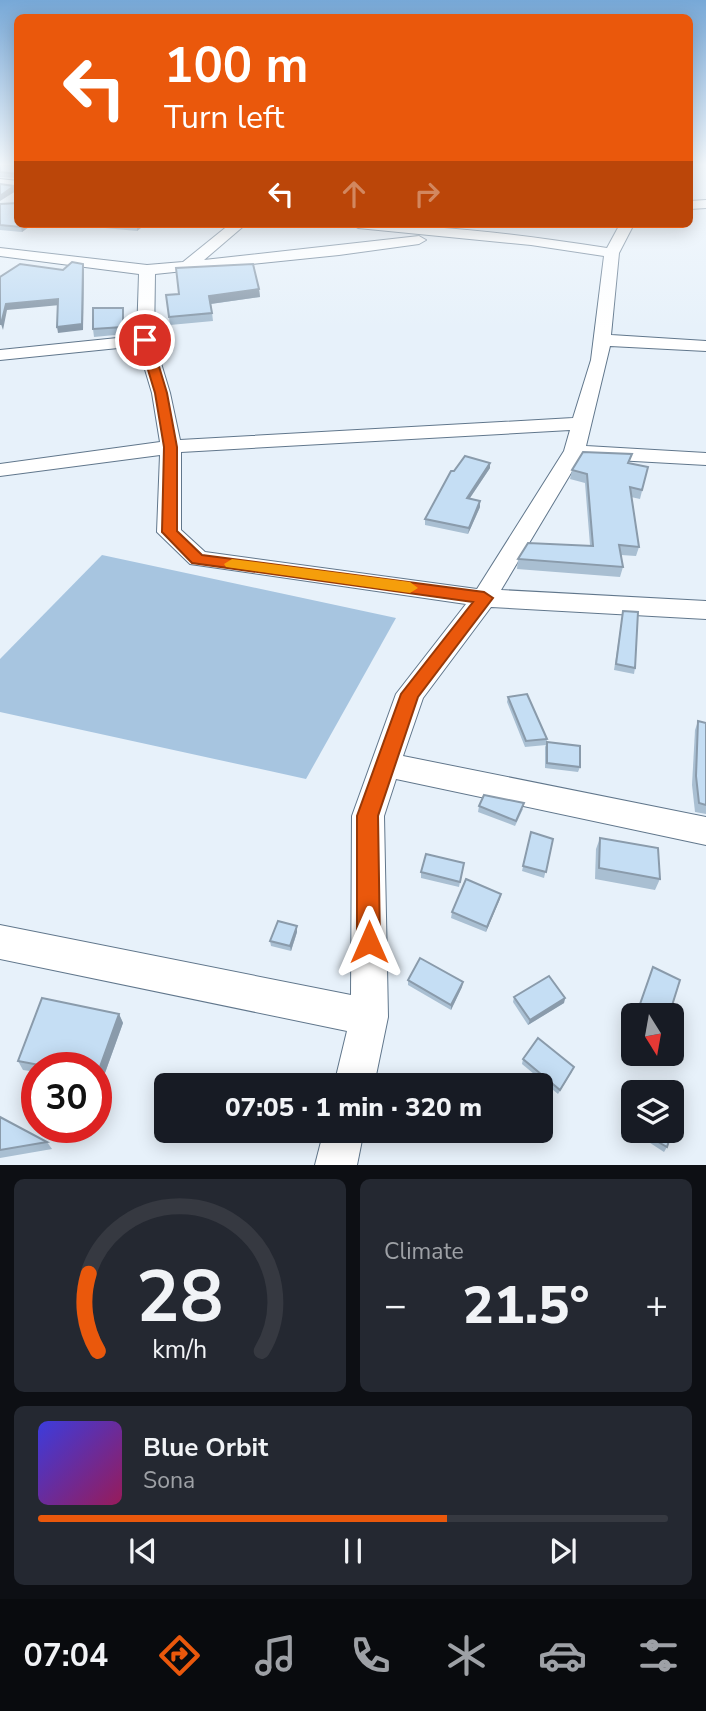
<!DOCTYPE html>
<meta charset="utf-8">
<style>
:root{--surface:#171b24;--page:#242831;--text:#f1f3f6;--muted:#9ea1a6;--line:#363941;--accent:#ea580c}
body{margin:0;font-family:"Nunito Sans",sans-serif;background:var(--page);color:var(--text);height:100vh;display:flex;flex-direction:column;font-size:26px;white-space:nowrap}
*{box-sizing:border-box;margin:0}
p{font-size:23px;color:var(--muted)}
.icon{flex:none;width:38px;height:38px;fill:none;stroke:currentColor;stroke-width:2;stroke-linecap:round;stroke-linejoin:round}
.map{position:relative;height:1165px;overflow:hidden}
.side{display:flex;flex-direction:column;gap:14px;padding:14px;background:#0d0f14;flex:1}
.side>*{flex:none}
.guide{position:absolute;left:14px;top:14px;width:679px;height:214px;border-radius:10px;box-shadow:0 4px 18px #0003;background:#ea580c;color:#fff;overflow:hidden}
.needle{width:46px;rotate:169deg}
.controls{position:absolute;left:621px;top:1003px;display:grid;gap:14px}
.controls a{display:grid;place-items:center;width:63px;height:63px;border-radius:10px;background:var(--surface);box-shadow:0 4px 18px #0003;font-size:35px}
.speed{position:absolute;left:21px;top:1052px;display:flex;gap:14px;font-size:35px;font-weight:700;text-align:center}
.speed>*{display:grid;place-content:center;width:91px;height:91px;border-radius:50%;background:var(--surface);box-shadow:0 4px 18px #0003;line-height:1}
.speed .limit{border:10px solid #d22;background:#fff;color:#111}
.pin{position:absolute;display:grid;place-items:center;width:60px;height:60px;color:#fff;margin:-30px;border:4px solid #fff;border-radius:50%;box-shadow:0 2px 7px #0007}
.me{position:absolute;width:77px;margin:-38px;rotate:0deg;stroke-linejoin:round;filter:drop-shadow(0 0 5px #0008)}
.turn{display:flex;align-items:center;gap:24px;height:147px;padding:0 35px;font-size:32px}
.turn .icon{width:91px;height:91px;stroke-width:2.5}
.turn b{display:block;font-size:49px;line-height:60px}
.lanes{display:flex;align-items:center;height:66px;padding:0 35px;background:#0003;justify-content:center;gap:35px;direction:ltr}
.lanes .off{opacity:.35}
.big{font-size:52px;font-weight:800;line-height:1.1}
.side .card{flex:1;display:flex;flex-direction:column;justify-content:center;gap:10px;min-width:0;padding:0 24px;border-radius:10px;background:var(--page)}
.side .dial{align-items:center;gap:0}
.dial svg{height:182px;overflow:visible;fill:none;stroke:var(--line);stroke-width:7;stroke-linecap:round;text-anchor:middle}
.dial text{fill:var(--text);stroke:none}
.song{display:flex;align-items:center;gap:21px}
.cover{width:84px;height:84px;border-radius:10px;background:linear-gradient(135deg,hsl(240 70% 55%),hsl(330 70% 35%))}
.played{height:7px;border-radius:4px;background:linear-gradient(90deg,var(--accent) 65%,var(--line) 65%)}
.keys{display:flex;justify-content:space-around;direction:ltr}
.heat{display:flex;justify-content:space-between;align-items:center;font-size:38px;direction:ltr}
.side .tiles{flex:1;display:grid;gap:14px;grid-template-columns:1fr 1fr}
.card:last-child{grid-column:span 2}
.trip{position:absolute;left:154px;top:1073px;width:399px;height:70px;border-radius:10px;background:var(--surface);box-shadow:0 4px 18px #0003;font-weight:800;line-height:70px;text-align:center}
.tabs{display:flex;height:112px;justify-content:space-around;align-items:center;background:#090b0e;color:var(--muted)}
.tabs .icon{width:49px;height:49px}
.tabs .on{color:var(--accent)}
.tabs b{font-size:32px;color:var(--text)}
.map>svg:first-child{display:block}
.green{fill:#a7c5e0}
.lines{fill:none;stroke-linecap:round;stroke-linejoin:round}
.minor-casing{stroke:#61778c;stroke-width:2}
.minor{fill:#fff;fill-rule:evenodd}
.wall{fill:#a9bfd2}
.shaded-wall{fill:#8a9bab}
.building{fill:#c5def4;stroke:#8a9bab;stroke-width:2}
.route{fill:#ea580c;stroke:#983908;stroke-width:2}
.slow{fill:#f59e0b}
</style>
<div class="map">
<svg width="706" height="1165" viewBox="0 0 706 1165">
<rect width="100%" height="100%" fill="#e7f1fa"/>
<polygon class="green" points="102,555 396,618 306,779 0,712 0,659"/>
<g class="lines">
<defs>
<g id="minor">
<polygon points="0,179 18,181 18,189 0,187"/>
<polygon points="706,200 706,208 690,209 690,201"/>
<path d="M230,224H246L204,260L419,236L426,240L419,244L339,255L155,274L154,340L170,393L180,440L573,418L591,360L604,256L531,245L358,228L351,224C437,224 522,235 607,248L620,224H634L619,253L611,335L706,341V351L610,346L586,446L706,453V465L580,458L501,590L706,601V619L491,607L423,698L403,756L706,817V845L396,779L384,816L388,1017L374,1085H334L347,1031L0,959V925L351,995L352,816L396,694L466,604L190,564L157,532L160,455L0,476V464L160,442L152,393L138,346L0,360V350L137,336L139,274L0,256V248L147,265L183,262ZM570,430L564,451L477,589L205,552L181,530V452Z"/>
<polygon points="324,1130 364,1130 357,1165 315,1165"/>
</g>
</defs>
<use href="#minor" class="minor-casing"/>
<use href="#minor" class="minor"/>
</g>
<g class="wall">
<polygon points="0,165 18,166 18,178 0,177"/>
<polygon points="0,204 18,224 33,224 22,232 0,230"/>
<polygon points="62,224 146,224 137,231"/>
<polygon points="259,289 260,297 211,304 213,321 170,325 166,295"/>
<polygon points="123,308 125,334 94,337 93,329"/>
<polygon points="632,454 629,463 648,467 640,499 631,497 639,547 636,556 621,555 623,567 620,577 517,569 518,559 590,545 585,483 570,479 572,470"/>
<polygon points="490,463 490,468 469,499 480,507 468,534 425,525 425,519 454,471"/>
<polygon points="623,611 635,668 634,674 614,670"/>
<polygon points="508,697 547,739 546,745 525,747 507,702"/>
<polygon points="698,721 706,723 706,814 695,812 692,785 695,730"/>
<polygon points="547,742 580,767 578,772 545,768 545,747"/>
<polygon points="479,806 523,809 515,826 478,812"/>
<polygon points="531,832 553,839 544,878 522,871"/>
<polygon points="600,838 660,879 655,890 595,879 596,849"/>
<polygon points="464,863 459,887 421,878 421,872"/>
<polygon points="501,894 486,932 451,918 452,912"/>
<polygon points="297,926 297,932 291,951 271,946 270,941"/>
<polygon points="653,967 669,1015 643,1015 637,1012"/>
<polygon points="408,980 463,982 462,987 451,1010 408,985"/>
<polygon points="514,997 565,998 564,1003 528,1025 513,1002"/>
<polygon points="119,1014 123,1023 101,1084 96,1083 96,1068 37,1068 37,1072 23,1070 18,1061"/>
<polygon points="523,1059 572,1072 558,1094 522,1064"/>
<polygon points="0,1117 47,1142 52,1149 0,1158"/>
<polygon points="643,1130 672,1130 667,1147 664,1152 641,1137"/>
</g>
<g class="shaded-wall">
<polygon points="14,186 16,191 0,201 0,196"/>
<polygon points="25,224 33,224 22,232 21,227"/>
<polygon points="139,224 146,224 137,231 137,226"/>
<polygon points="83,264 84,270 83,330 58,333 57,327"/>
<polygon points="259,289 260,297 210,304 209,296"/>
<polygon points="58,299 60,305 7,310 3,330 1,324 6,304"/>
<polygon points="490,463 490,468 466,504 467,498"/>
<polygon points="480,501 480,507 468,534 469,528"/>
<polygon points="501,894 500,899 486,932 487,927"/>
<polygon points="297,926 297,932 291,951 290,946"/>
<polygon points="463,982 462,987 451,1010 451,1005"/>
<polygon points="565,998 564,1003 528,1025 530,1020"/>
<polygon points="119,1014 123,1023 101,1084 97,1075"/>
</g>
<g class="building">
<polygon points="0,165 18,166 18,175 17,174 0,172"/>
<polygon points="0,184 14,186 0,196"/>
<polygon points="18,203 18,224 25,224 21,227 0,225 0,204"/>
<polygon points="115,224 139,224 137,226"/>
<polygon points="72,262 83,264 82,324 57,327 58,299 6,304 1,324 0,324 0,277 20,264 63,270"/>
<polygon points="253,264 259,289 209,296 212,313 169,317 166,295 179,294 176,268"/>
<polygon points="93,308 123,308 123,327 93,329"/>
<polygon points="583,452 632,454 628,463 648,467 642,490 630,487 639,547 619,545 623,567 518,559 528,543 593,546 587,474 572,470"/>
<polygon points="465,456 490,463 467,498 480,501 469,528 425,519 451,471 454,471"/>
<polygon points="623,611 638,612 635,668 616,664"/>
<polygon points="527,694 547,739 526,741 508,697"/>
<polygon points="698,721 706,723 706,805 699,803 696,776"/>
<polygon points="547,742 580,746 580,767 547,763"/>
<polygon points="484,795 524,803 516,821 479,806"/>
<polygon points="531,832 553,839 546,872 523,866"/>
<polygon points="600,838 658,848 660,879 599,868"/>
<polygon points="426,854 464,863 460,882 421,872"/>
<polygon points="466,879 501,894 487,927 452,912"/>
<polygon points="278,921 297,926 290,946 270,941"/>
<polygon points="420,958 463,982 451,1005 408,980"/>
<polygon points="653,967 680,980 669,1015 655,1015 639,1007"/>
<polygon points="549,976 565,998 530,1020 514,997"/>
<polygon points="42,998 119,1014 97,1075 96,1068 55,1068 18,1061"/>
<polygon points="538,1038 574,1067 560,1090 523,1059"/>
<polygon points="660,1088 667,1092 658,1092"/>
<polygon points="672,1095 682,1101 667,1147 643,1133 644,1130 672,1130"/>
<polygon points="0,1117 47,1142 0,1150"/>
</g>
<linearGradient id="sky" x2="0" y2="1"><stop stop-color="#77a8d7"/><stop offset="0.5" stop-color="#f4f9fd"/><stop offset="1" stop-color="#f4f9fd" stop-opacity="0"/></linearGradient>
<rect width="706" height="329" fill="url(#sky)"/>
<polygon class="route" points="145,337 151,340 167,393 177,447 177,531 202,555 484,592 493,598 418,697 378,816 380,942 377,949 369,953 360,949 357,942 357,816 401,694 473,602 192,563 162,532 164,447 155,393 139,340"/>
<polygon class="slow" points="232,559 410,582 418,588 410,593 226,567 224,564"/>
</svg>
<div class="controls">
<a><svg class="needle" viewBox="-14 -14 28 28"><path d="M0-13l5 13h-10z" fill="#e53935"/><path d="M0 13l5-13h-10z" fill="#9ea1a6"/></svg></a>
<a><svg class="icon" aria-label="layers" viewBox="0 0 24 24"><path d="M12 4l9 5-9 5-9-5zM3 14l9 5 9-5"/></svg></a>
</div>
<div class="speed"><div class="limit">30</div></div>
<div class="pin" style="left:145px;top:340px;background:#d93025"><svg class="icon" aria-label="arrive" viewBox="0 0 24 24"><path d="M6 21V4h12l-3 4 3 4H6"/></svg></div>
<svg class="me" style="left:369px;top:942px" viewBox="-20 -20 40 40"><path d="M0-17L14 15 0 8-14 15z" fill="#ea580c" stroke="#fff" stroke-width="4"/></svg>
<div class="trip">07:05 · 1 min · 320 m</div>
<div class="guide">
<div class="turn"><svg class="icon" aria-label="left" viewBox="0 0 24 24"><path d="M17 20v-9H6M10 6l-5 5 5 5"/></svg><div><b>100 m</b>Turn left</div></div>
<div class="lanes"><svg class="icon" aria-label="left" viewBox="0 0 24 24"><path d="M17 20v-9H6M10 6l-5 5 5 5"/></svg><svg class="icon off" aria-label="ahead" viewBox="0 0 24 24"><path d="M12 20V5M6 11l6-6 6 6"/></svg><svg class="icon off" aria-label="right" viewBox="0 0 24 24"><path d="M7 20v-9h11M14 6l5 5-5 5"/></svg></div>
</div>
</div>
<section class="side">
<div class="tiles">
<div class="card dial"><svg viewBox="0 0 100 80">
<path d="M14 69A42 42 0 1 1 86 69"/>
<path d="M14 69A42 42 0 0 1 10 35" stroke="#ea580c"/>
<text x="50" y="56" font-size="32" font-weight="700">28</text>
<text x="50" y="72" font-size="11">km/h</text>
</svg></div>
<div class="card"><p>Climate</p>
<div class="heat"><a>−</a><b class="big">21.5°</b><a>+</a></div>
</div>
<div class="card">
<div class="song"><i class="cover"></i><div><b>Blue Orbit</b><p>Sona</p></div></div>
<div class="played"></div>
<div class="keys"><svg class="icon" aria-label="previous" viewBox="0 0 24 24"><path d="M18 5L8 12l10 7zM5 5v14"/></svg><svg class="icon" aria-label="pause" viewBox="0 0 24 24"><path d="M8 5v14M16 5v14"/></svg><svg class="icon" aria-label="next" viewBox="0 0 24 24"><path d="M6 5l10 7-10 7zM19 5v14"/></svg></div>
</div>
</div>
</section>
<nav class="tabs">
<b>07:04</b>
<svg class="icon on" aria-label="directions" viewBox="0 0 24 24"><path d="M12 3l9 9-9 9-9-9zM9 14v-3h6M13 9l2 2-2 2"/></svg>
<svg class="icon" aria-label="music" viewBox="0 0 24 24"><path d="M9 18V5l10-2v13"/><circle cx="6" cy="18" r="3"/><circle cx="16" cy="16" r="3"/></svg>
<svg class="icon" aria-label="phone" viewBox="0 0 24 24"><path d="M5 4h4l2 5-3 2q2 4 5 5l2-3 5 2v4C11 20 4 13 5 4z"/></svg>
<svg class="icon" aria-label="climate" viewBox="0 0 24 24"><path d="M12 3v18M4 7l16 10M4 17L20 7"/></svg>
<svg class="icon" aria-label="car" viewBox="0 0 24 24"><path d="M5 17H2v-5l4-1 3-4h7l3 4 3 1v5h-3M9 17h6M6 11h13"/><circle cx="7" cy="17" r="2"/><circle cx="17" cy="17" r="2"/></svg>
<svg class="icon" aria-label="filters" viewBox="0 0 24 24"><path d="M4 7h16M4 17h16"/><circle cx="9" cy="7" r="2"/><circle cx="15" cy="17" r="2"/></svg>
</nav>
